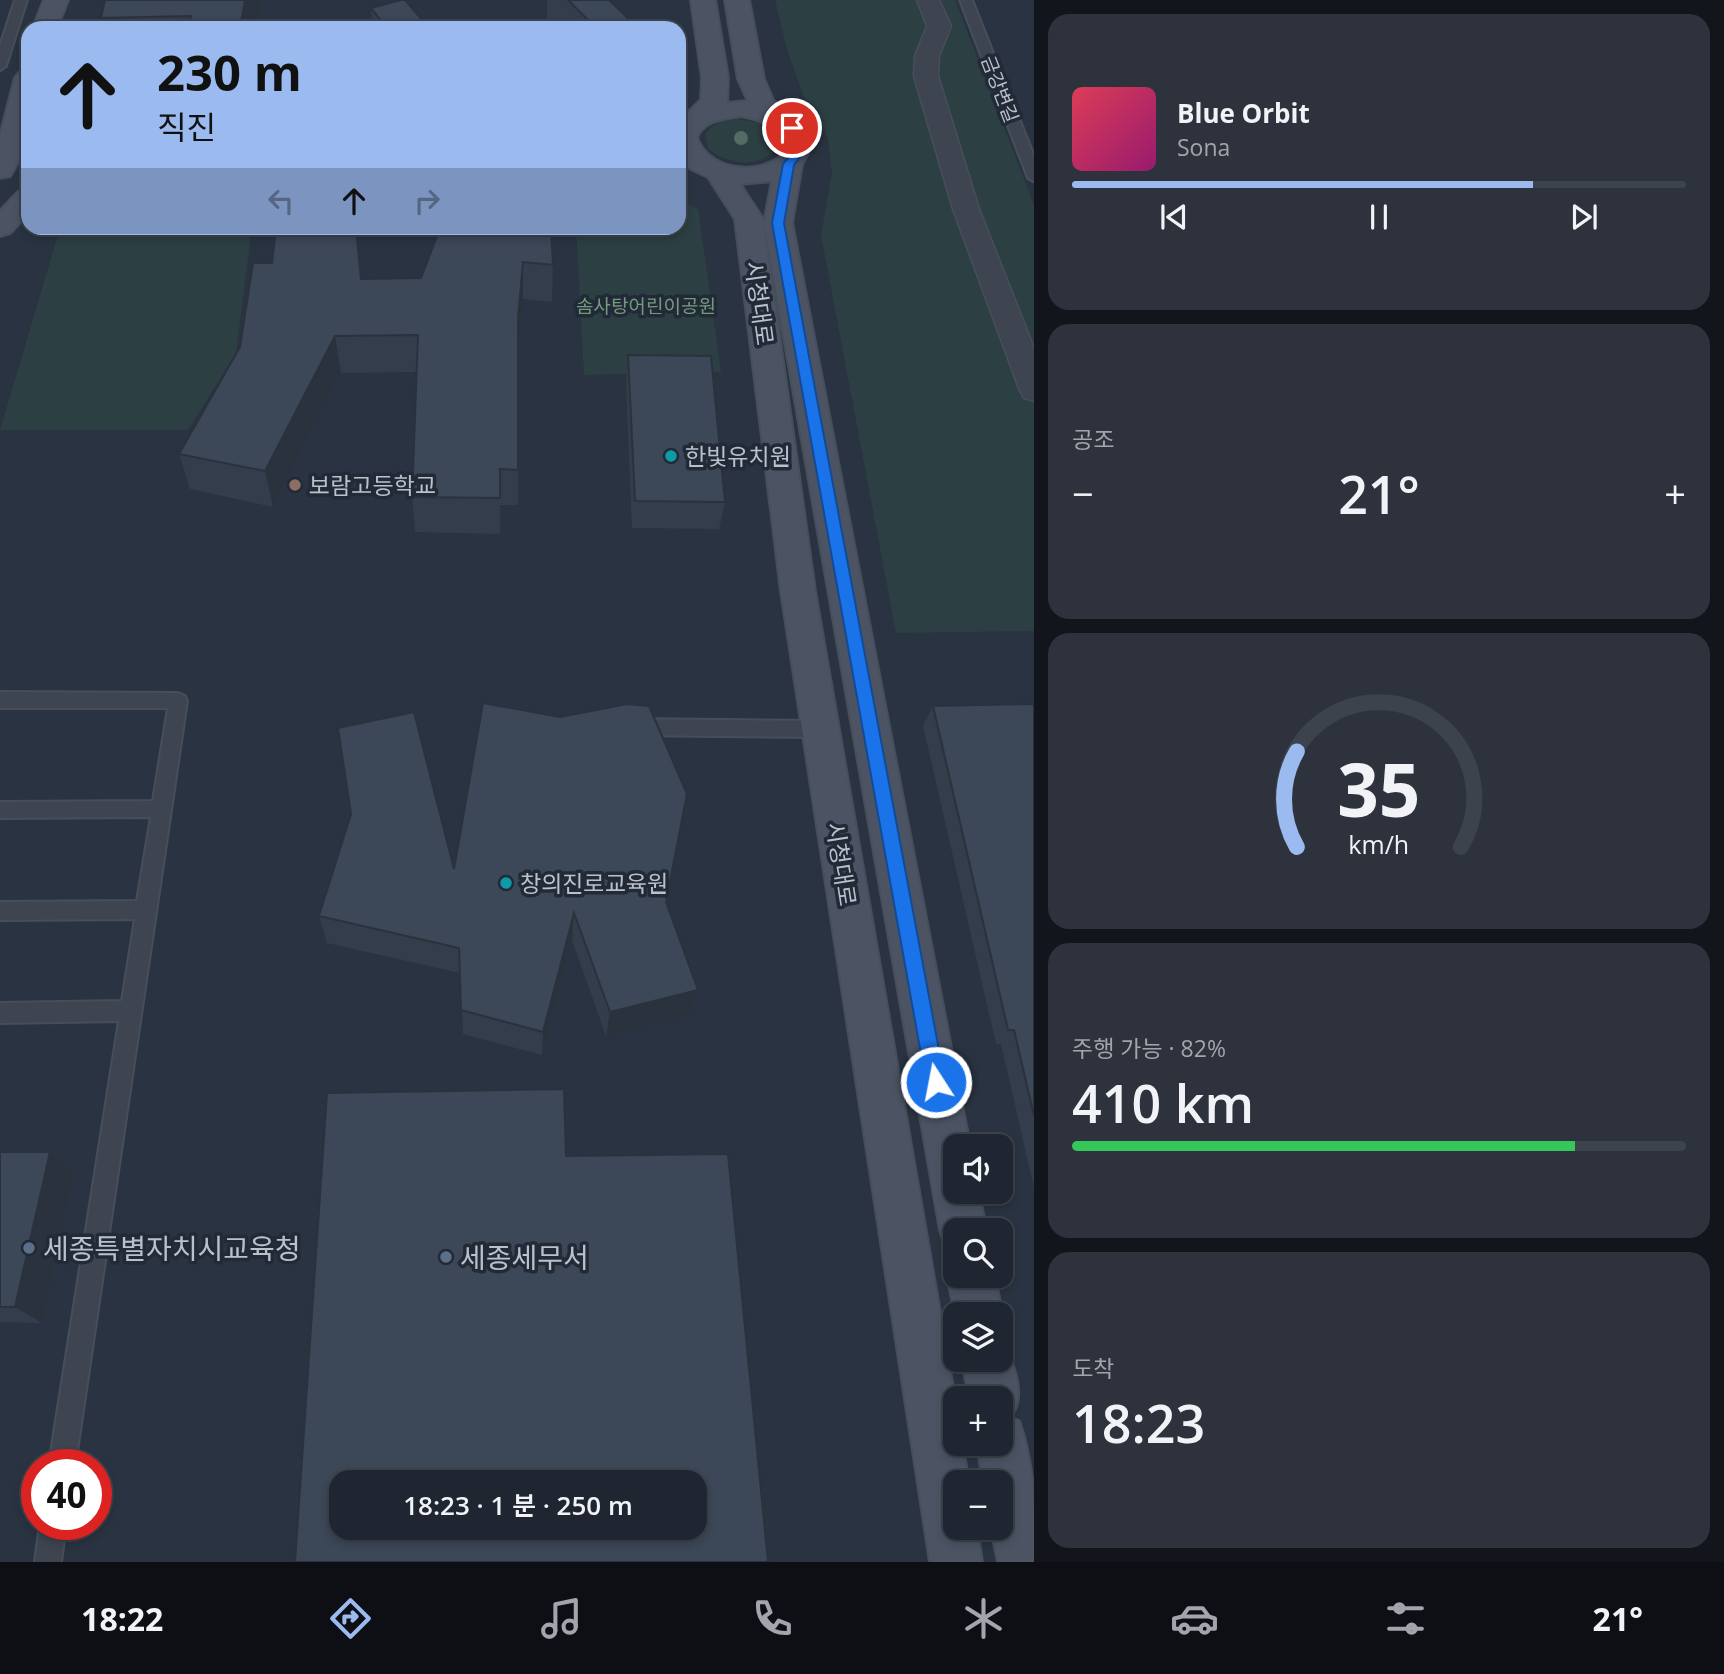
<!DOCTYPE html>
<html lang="ko">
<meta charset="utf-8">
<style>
:root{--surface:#202631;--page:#2d323d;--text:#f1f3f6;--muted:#a2a5ab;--line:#3d434d;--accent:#9bbaf0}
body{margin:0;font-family:"Open Sans","Noto Sans KR",sans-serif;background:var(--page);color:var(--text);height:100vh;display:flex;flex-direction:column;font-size:26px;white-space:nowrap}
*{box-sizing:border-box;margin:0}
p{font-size:23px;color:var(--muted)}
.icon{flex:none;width:38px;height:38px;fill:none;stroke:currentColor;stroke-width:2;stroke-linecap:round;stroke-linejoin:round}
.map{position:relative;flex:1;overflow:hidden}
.panel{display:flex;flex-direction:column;gap:14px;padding:14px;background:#12151b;width:690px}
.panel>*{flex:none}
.guide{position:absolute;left:21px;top:21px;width:665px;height:214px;border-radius:21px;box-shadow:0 4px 10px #0003,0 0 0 2px var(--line);background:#9bbaf0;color:#111;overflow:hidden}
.tools{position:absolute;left:943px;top:1134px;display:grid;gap:14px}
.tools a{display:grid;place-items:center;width:70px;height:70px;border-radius:14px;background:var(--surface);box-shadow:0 4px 10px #0003,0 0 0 2px var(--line);font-size:35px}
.speed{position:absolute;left:21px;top:1449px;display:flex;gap:14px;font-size:35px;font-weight:700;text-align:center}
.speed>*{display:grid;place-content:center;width:91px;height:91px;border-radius:50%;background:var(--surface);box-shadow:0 4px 10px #0003,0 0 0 2px var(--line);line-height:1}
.speed .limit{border:10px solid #d22;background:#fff;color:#111}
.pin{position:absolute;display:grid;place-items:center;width:60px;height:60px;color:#fff;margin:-30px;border:4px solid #fff;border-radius:50%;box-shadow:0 2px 7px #0007}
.me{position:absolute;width:77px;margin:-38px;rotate:349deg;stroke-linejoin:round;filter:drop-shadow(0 0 5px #0008)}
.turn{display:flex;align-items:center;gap:24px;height:147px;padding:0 21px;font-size:32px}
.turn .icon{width:91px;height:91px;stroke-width:2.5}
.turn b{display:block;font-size:49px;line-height:60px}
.lanes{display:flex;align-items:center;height:66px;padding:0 21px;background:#0003;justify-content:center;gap:35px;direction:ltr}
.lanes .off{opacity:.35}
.big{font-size:52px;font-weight:600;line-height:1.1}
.panel .tile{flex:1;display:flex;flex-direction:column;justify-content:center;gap:10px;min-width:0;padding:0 24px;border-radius:21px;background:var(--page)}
.panel .dial{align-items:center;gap:0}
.dial svg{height:182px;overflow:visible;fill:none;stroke:var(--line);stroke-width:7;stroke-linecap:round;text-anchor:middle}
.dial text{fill:var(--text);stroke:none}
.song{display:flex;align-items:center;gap:21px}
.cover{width:84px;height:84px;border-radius:10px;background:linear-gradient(135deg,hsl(350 70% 55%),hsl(320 70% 35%))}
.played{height:7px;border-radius:4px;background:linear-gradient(90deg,var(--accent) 75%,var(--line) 75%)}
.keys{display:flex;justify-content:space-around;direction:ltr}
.heat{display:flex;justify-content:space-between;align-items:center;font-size:38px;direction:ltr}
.charge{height:10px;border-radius:5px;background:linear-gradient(90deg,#34c759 82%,var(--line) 0)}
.trip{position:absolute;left:329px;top:1470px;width:378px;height:70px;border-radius:21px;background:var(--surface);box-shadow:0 4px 10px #0003,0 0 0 2px var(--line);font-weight:600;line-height:70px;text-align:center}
.menu{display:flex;height:112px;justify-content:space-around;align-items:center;background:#0d0f14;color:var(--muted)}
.menu .icon{width:49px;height:49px}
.menu .active{color:var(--accent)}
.menu b{font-size:32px;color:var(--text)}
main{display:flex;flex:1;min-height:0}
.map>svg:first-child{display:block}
.green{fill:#2c3f42}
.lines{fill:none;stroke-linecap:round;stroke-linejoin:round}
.lane-casing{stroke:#474e5b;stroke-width:4}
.street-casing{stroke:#474e5b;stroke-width:3}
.secondary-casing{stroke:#474e5b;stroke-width:4}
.lane{fill:#3e4551;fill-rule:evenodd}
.street{fill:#3e4551;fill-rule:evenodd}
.secondary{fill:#4c5464;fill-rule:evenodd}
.tree{fill:#536c63}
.wall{fill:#343d4b}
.shaded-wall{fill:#2a323d}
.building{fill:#3c4757;stroke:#2a323d;stroke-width:2;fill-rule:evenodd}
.route{fill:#1a73e8;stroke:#114b97;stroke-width:2}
.culture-dot{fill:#0f9aa8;stroke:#222a37;stroke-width:2.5}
.education-dot{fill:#8d6e63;stroke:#222a37;stroke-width:2.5}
.service-dot{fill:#5c6f8a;stroke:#222a37;stroke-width:2.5}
.labels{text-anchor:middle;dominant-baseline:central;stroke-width:7;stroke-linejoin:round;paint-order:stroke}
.far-street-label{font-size:19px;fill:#bbc1cb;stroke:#222a37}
.far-park-label{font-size:19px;fill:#749a7e;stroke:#222a37}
.street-label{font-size:23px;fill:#bbc1cb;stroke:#222a37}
.poi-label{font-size:23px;fill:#bbc1cb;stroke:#222a37;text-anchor:start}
.near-poi-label{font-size:28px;fill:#bbc1cb;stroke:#222a37;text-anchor:start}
</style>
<main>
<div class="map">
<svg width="1035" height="1562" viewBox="0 0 1035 1562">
<rect width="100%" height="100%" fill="#2a3341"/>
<g class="green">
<polygon points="775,0 955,0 1034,205 1034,631 896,633 821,235 832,173 828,139 807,106 787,50"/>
<path d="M738,119L760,123L775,134L777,148C760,169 728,165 708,149L705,134C713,122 724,120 738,119Z"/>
<polygon points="679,199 698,209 721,372 584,375 576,228 679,228"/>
<polygon points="60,228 252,228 236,353 188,430 0,430"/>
</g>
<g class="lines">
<defs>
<g id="lane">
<polygon points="15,0 27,0 6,66 0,70 0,46"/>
<polygon points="960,0 972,0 1035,159 1035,182 1028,178"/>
<polygon points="0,692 178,693 185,696 187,701 75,1465 49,1465 119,1021 0,1023 0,1003 122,1001 135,919 0,920 0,902 137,901 151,817 0,818 0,802 153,801 168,708 0,708"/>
<polygon points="632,719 820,721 827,724 829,729 827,734 820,737 632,735 625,732 623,727 625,722"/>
<polygon points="40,1524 66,1524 61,1562 35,1562"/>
</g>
<polygon id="street" points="917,0 939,0 951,26 939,56 938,76 979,209 1035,351 1035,401 1024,398 1020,391 953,209 914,76 915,56 927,26"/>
<g id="secondary">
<polygon points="44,0 68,0 57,28 33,28"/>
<path d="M691,0H715L728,78L727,103L748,101L738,79L725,0H749L764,79L773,100L798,121L810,142V150L802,164L792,223L970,1146H956V1192H979L986,1230H956V1250L946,1247L940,1230L764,223L772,181L740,184L763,219L815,591L956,1405V1444H962L969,1482H956V1528H977L982,1562H930L781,591L735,219L708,177L691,169L679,157V121L701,100L702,78ZM740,116C761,119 794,131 779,158C753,176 707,169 697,137C705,120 723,119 740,116Z"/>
<path d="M28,70C28,107 32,144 10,176L0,178V136L15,78L19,73Z"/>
<polygon points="28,190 28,214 10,233 0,236 0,211 18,192"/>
<polygon points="956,1259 956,1276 995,1276 1002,1314 1001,1317 1001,1314 956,1314 956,1318 947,1276"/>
<path d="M1001,1341L1004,1343C1013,1363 1028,1400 1009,1417L1019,1421C1035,1466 1035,1514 1035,1562H998L991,1528H1001V1482H983L977,1444H1001V1398H969L962,1360H1001Z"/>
</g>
</defs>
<use href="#lane" class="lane-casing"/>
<use href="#street" class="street-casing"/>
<use href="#secondary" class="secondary-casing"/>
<use href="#lane" class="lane"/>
<use href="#street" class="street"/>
<use href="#secondary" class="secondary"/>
</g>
<circle class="tree" cx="741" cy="138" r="7"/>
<g class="wall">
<polygon points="105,0 262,0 257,28 104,28 101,18"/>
<polygon points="547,0 609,0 638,28 547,28"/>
<polygon points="371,8 429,28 372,28"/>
<polygon points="276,228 357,228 362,279 421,278 440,228 553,265 552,302 523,299 518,353 518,505 500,505 500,534 415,532 412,497 416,372 341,373 273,507 190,489 179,454 240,347 272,263"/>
<polygon points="628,355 725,502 719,529 632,528 626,383"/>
<polygon points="1034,704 1034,1188 1001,1044 996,1044 923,726 933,706"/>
<polygon points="454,869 666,902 698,990 690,1015 606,1036 572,940 542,1055 463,1034 460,973 327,943 319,916"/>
<polygon points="0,1152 50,1152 74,1175 42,1323 0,1322"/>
</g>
<g class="shaded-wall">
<polygon points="245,0 262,0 257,28 240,28"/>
<polygon points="356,228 357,228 365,316 361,279"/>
<polygon points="523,262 523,299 518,355 518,318"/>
<polygon points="335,336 341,373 273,507 265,471"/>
<polygon points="574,913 572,940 542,1055 543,1032"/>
<polygon points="698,990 690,1015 606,1036 610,1012"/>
<polygon points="50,1152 74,1175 42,1323 15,1307"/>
</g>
<g class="building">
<polygon points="105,0 245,0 240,28 188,28 191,16 101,18"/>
<polygon points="401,0 405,0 429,28 387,28 371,8"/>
<polygon points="568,0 609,0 638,28 596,28"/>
<polygon points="276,228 356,228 361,279 421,278 440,228 551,228 553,265 523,262 518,318 518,470 500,469 500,498 412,497 418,335 335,336 265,471 179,454 240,347 253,263 272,263"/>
<polygon points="628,355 711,356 725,502 635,501"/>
<polygon points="483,703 560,717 627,704 649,706 687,794 666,902 698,990 610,1012 574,913 543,1032 461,1010 459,948 319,916 351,814 338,728 414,712 454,869"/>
<polygon points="1034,704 1034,1116 1014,1030 1008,1030 933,706"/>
<path d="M564,1089L566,1156L728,1154L768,1562H295L327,1093ZM341,1482H695V1528H341Z"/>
<polygon points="0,1152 50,1152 15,1307 0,1307"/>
</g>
<polygon class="route" points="788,126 796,126 804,141 803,153 794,165 784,223 945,1082 942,1088 936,1090 929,1088 926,1082 772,223 783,164 792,153 793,141 786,128"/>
<g class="culture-dot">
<circle cx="671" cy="456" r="7"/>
<circle cx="506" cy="883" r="7"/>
</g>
<circle class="education-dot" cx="295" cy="485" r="7"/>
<g class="service-dot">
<circle cx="29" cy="1248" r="7"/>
<circle cx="446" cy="1257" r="7"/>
</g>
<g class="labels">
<g class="far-street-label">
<text transform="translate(1000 89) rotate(69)">금강변길</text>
</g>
<g class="far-park-label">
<text x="646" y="306">솜사탕어린이공원</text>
</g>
<g class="street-label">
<text transform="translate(760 303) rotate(82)">시청대로</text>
<text transform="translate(842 864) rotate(81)">시청대로</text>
</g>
<g class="poi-label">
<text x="685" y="456">한빛유치원</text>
<text x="309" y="485">보람고등학교</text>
<text x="520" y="883">창의진로교육원</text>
</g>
<g class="near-poi-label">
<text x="43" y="1248">세종특별자치시교육청</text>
<text x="460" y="1257">세종세무서</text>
</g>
</g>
</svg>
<div class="tools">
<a><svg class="icon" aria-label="sound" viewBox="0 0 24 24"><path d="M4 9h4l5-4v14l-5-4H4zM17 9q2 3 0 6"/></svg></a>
<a><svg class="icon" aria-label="search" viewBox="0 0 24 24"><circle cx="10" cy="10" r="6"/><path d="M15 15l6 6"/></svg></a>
<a><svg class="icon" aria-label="layers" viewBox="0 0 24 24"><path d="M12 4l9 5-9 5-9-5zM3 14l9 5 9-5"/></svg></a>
<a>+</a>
<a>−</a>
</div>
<div class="speed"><div class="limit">40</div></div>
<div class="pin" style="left:792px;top:128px;background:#d93025"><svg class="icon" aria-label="arrive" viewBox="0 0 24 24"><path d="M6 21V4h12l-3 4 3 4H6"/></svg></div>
<svg class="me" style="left:936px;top:1082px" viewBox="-20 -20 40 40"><circle r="17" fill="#1a73e8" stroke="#fff" stroke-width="3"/><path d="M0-11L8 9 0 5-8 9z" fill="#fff"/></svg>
<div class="trip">18:23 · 1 분 · 250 m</div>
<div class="guide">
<div class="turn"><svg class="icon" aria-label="ahead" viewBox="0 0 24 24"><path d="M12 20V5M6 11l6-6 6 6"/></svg><div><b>230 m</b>직진</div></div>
<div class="lanes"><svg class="icon off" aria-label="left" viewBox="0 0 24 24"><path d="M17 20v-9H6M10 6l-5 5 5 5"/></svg><svg class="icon" aria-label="ahead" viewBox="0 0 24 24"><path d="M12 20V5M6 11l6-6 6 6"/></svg><svg class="icon off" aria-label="right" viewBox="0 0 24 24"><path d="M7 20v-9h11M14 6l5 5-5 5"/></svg></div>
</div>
</div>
<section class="panel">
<div class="tile">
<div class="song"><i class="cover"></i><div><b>Blue Orbit</b><p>Sona</p></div></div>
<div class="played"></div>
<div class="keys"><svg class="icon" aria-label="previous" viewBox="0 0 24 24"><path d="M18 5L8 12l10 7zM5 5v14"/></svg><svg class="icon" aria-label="pause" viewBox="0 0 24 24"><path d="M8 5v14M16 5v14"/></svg><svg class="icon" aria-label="next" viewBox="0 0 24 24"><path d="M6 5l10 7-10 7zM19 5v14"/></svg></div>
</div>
<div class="tile"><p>공조</p>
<div class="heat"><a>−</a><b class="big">21°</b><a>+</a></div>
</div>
<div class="tile dial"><svg viewBox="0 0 100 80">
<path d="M14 69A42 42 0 1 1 86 69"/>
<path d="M14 69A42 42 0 0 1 14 27" stroke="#9bbaf0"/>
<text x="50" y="56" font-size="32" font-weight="700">35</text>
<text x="50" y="72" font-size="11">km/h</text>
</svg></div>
<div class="tile"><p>주행 가능 · 82%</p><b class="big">410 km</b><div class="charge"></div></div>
<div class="tile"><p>도착</p><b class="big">18:23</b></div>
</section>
</main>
<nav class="menu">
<b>18:22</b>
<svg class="icon active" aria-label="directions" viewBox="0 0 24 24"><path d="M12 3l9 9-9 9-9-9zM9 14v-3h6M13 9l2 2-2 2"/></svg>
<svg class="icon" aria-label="music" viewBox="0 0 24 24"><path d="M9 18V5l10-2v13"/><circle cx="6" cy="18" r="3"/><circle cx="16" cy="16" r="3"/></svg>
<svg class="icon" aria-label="phone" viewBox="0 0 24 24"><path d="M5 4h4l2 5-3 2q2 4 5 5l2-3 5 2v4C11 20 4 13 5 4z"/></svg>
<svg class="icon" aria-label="climate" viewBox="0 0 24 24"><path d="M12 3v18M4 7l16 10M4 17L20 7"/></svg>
<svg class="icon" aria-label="car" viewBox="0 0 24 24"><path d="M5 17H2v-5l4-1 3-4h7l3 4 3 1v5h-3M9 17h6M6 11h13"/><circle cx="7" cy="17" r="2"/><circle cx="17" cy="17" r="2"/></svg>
<svg class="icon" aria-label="filters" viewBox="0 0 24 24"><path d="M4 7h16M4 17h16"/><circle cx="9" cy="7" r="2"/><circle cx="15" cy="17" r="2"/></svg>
<b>21°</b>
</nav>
